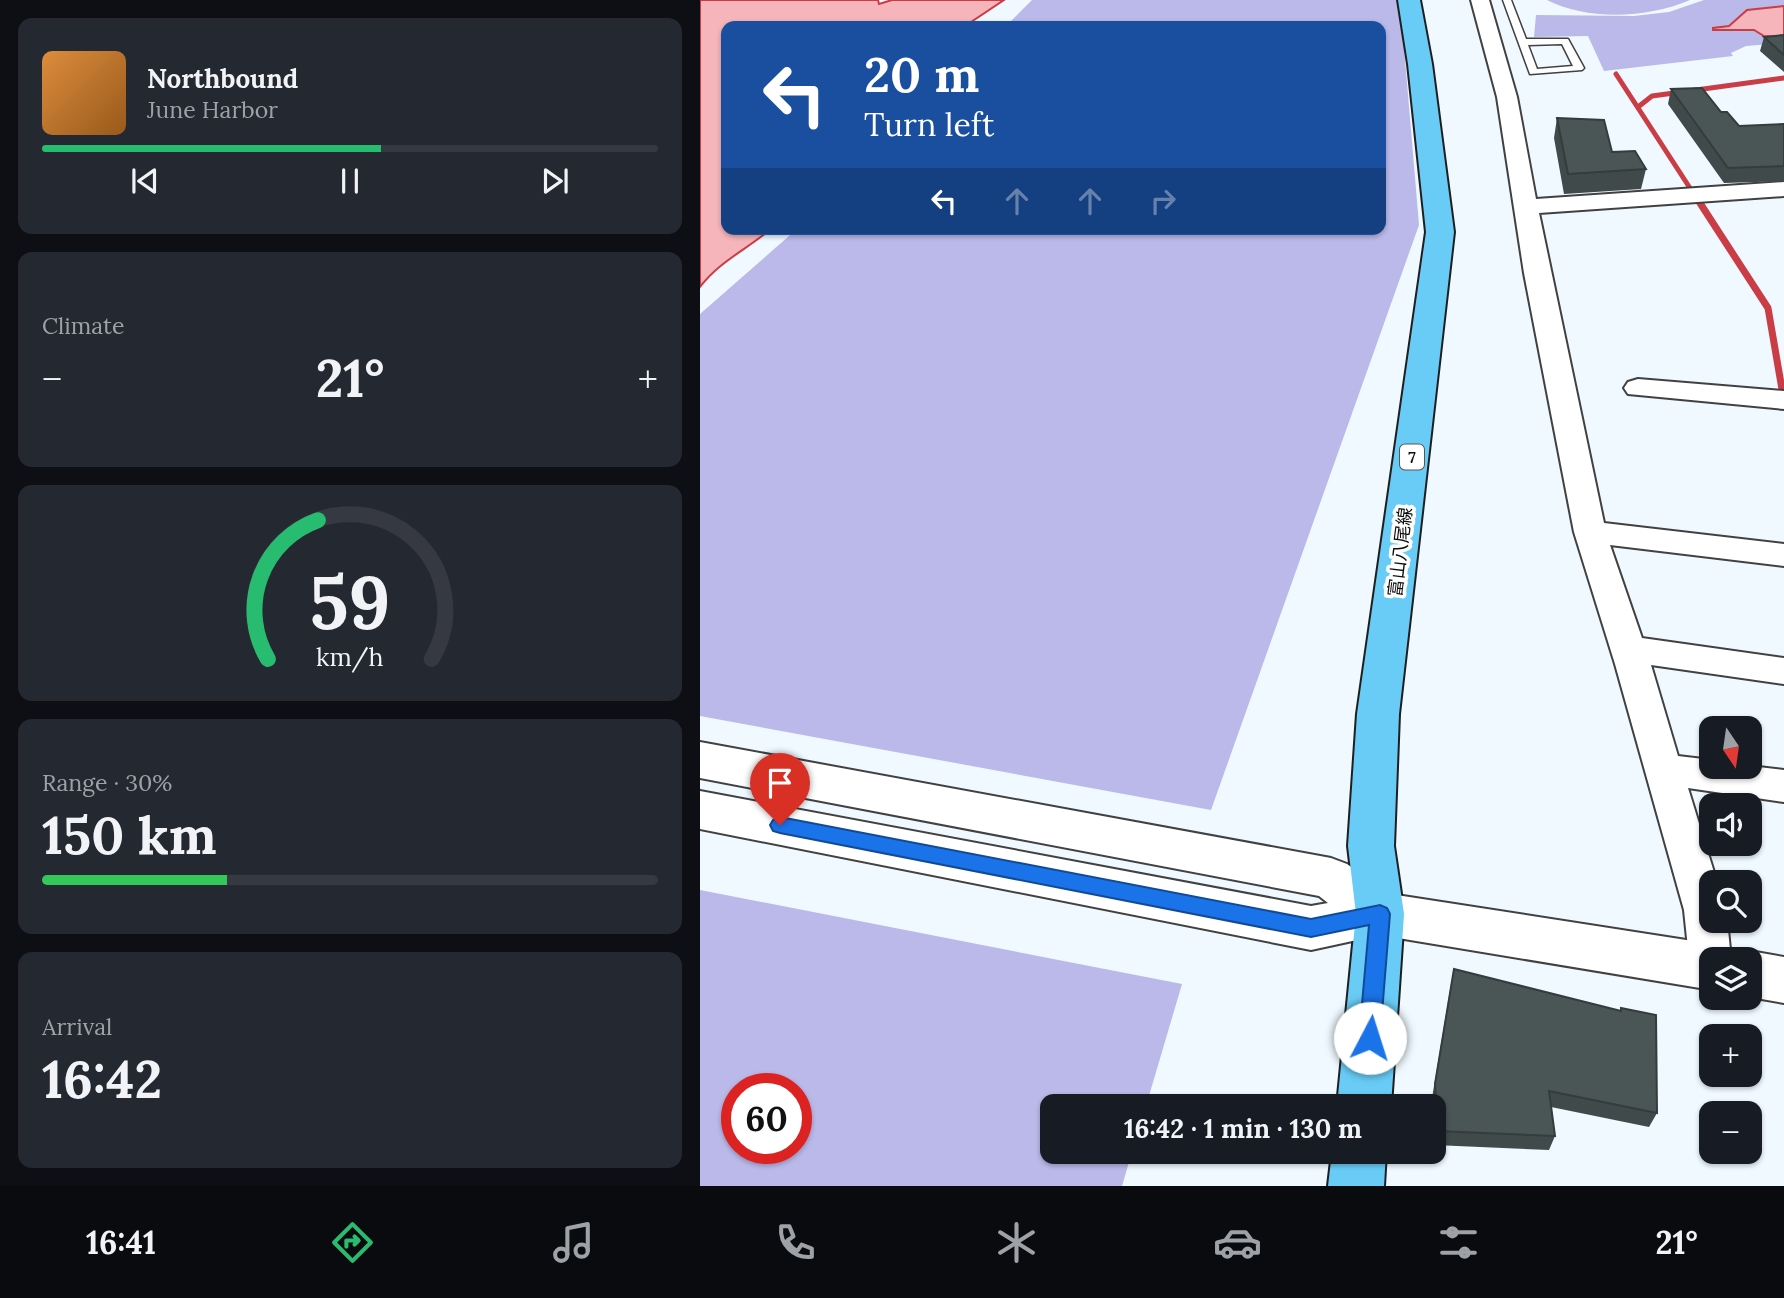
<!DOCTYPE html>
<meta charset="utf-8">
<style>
:root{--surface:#171b24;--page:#242831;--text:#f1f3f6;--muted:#9ea1a6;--line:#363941;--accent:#28bc71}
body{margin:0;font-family:Lora,"Noto Sans JP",serif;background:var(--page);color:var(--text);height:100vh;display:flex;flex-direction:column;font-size:26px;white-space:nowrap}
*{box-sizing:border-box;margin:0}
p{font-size:23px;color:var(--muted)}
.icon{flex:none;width:38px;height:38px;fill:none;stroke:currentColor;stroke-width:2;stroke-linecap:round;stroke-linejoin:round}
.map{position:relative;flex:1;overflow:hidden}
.details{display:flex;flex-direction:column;gap:18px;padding:18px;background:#0d0f14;width:700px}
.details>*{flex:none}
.banner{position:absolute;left:21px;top:21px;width:665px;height:214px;border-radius:14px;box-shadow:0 2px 5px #0004;background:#1a4fa0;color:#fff;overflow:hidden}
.needle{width:46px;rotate:167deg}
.controls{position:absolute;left:999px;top:716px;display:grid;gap:14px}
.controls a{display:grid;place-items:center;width:63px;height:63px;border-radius:14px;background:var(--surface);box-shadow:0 2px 5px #0004;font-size:35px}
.speed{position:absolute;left:21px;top:1073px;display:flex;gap:14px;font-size:35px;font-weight:700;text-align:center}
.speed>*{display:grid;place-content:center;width:91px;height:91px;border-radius:50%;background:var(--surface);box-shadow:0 2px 5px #0004;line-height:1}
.speed .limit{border:10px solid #d22;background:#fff;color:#111}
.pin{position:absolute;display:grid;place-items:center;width:60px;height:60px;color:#fff;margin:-72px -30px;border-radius:50% 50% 50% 0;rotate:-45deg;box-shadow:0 0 7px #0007}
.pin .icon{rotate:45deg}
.me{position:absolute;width:77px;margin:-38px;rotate:5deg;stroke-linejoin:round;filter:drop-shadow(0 0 5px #0008)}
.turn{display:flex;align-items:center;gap:24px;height:147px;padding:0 28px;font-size:32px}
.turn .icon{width:91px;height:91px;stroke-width:2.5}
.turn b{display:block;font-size:49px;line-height:60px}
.lanes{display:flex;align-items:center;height:66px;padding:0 28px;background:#0003;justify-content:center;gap:35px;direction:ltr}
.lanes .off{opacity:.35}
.big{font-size:52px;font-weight:800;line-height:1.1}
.details .tile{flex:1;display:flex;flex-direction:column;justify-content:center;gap:10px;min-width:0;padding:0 24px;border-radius:14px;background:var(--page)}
.details .dial{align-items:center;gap:0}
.dial svg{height:182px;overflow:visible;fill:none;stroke:var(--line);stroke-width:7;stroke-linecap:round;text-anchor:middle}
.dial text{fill:var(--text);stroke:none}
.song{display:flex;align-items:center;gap:21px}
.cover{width:84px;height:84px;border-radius:10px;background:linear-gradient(135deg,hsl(30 70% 55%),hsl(30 70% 35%))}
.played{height:7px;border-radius:4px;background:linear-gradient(90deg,var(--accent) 55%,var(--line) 55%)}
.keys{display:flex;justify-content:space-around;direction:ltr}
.heat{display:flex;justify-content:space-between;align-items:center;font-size:38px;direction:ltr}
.charge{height:10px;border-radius:5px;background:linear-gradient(90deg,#34c759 30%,var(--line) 0)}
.trip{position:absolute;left:340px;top:1094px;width:406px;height:70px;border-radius:14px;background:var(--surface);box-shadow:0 2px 5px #0004;font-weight:800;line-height:70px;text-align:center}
.tabs{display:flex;height:112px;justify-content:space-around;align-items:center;background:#090b0e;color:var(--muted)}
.tabs .icon{width:49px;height:49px}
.tabs .on{color:var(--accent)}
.tabs b{font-size:32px;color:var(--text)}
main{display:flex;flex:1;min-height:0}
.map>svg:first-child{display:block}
.green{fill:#bab9e9;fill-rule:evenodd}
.water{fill:#f5b5ba;stroke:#cb3d45;stroke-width:2}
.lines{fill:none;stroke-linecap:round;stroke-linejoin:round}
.stream-far1{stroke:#cb3d45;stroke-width:5}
.stream{stroke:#cb3d45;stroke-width:7}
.service-casing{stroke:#414141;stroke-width:3}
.minor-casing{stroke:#414141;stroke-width:4}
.tertiary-casing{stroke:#414141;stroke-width:4}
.primary-casing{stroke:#1f1f1f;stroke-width:4}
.service{fill:#fff;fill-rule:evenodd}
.minor{fill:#fff;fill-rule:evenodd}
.tertiary{fill:#fff;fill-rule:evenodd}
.primary{fill:#68ccf6;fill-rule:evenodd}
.wall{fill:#404a4a}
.building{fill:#4a5656;stroke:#343c3c;stroke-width:2}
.route{fill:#1a73e8;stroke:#114b97;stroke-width:2}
.labels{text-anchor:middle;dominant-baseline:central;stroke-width:7;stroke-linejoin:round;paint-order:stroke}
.shield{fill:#fff;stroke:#565656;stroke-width:2}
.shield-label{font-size:16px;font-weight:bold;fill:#0e0e0e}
.street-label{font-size:18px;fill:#0e0e0e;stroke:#fff}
</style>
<main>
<section class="details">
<div class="tile">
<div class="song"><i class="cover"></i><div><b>Northbound</b><p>June Harbor</p></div></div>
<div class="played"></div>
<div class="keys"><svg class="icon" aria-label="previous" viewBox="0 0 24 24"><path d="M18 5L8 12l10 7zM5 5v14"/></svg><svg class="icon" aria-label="pause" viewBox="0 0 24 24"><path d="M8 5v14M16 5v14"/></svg><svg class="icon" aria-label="next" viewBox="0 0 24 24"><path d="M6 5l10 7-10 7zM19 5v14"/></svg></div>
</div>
<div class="tile"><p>Climate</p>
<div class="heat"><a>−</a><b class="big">21°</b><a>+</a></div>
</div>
<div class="tile dial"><svg viewBox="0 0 100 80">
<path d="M14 69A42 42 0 1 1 86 69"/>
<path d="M14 69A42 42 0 0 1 36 8" stroke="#28bc71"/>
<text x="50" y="56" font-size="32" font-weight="700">59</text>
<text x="50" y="72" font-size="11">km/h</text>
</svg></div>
<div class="tile"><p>Range · 30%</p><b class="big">150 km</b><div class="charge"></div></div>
<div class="tile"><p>Arrival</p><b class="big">16:42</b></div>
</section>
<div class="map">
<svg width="1084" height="1186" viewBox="0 0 1084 1186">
<rect width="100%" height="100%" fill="#eff9ff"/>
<g class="green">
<polygon points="332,0 700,0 719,225 511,810 0,716 0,314 97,229 681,229 681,26 306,26"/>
<path d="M847,0H990C949,18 887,21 847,0Z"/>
<polygon points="1004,0 1084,0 1084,43 1046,46 1031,53 1033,56 904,71 888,36 834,37 836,15 934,16 969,12"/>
<path d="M0,890L482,984L446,1106H352V1152H432L422,1186H0ZM37,1088H96V1148H37Z"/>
</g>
<g class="water">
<path d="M0,0H178L179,4L192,0H304L265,26H26V229H71C46,250 20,261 0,287Z"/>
<polygon points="1084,6 1084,37 1064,36 1054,30 1013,30 1013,28 1029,26 1047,10"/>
</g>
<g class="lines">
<g class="stream-far1">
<polyline points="916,74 999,202"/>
<polyline points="938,107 952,96 1084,78"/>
</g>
<polyline class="stream" points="998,200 1068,308 1084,401"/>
<defs>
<path id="service" d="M803,0H811L826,39H868L884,68L882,70L830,74ZM862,44L873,66L837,69L828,45Z"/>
<g id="minor">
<polygon points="771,0 789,0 817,97 836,199 1084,182 1084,196 839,213 904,523 1084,544 1084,566 910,545 942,638 1084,658 1084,684 951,665 978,756 1012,760 1012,766 1050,766 1084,770 1084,802 988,788 1017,882 1012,882 1012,920 1027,920 1031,959 1012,959 1011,987 996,981 990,967 984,910 915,664 874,532 824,273 797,97"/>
<polygon points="938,379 1084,391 1084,409 928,394 924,388 928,382"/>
</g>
<polygon id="tertiary" points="0,742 631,858 647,864 690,894 1012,944 1029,951 1033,958 1050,951 1084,957 1084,1003 1050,997 1050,959 1012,959 1012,990 680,935 611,950 0,829 0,791 611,906 628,903 619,896 0,778"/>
<g id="primary">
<polygon points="698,0 720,0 732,64 754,232 699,714 694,846 704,914 691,1106 637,1106 656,914 648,846 657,714 726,232 708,64"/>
<polygon points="632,1152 686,1152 684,1186 628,1186"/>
</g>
</defs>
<use href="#service" class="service-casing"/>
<use href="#minor" class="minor-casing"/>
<use href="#tertiary" class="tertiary-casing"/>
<use href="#primary" class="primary-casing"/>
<use href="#service" class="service"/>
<use href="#minor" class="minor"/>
<use href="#tertiary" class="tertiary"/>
<use href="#primary" class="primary"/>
</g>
<g class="wall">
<polygon points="1084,35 1084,72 1060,51 1064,37"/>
<polygon points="971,89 1021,112 1039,126 1084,124 1084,181 1024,183 968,104"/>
<polygon points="857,118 912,152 946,169 941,189 864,194 854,138"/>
<polygon points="754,969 920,1011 921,1008 957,1113 949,1127 851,1107 855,1136 849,1150 734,1145 733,1106 732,1106 732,1098 751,984"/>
</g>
<g class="building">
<polygon points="1084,35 1084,55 1064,37"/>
<polygon points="1002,88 1021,112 1027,112 1039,126 1084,124 1084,166 1028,168 971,89"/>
<polygon points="857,118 904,120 912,152 935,151 946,169 868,174"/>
<polygon points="754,969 921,1011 921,1008 956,1015 957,1113 849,1091 855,1136 738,1131 735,1084"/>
</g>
<polygon class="route" points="80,817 611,919 680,905 687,908 690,914 680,1038 677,1045 670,1048 662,1045 659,1038 669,925 611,937 80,833 73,831 70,825 73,820"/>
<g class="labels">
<rect class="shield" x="700" y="444.5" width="24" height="25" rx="5"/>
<g class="shield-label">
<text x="712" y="457">7</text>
</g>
<g class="street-label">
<text transform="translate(700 552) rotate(-83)">富山八尾線</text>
</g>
</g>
</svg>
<div class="controls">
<a><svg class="needle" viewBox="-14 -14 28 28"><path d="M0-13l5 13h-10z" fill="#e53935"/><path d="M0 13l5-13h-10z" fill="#9ea1a6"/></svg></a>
<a><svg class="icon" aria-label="sound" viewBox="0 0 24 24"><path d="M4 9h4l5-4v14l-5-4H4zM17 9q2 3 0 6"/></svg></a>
<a><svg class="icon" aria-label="search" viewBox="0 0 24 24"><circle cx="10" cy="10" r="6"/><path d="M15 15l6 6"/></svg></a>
<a><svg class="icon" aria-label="layers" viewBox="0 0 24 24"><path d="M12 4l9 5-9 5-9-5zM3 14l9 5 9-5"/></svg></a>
<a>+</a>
<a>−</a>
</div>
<div class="speed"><div class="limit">60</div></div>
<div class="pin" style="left:80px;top:825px;background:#d93025"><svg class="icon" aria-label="arrive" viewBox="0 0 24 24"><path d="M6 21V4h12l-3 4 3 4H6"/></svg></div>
<svg class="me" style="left:670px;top:1038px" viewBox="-20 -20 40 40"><circle r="19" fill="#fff"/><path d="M0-13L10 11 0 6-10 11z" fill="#1a73e8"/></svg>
<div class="trip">16:42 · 1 min · 130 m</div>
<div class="banner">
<div class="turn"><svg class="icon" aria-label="left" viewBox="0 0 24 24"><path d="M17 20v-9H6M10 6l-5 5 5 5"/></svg><div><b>20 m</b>Turn left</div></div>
<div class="lanes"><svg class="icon" aria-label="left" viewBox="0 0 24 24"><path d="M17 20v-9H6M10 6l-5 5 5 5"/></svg><svg class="icon off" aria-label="ahead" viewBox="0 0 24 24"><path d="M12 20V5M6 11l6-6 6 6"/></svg><svg class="icon off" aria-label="ahead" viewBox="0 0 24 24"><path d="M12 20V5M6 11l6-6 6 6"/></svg><svg class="icon off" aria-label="right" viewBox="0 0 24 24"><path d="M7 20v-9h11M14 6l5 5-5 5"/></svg></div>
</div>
</div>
</main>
<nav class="tabs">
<b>16:41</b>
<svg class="icon on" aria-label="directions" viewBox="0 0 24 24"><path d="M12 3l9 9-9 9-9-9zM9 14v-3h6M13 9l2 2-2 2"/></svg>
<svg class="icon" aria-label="music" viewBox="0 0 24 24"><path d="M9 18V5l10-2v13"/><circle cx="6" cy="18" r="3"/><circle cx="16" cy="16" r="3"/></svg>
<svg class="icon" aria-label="phone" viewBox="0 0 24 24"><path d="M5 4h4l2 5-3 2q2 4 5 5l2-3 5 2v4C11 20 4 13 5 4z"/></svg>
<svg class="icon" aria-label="climate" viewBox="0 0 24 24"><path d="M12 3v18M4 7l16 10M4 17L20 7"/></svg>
<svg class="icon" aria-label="car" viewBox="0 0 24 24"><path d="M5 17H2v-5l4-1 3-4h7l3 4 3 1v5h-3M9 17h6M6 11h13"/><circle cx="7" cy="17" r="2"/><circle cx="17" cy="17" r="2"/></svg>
<svg class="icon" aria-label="filters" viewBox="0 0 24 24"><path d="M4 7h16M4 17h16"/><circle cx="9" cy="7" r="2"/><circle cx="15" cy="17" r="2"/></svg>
<b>21°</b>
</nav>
